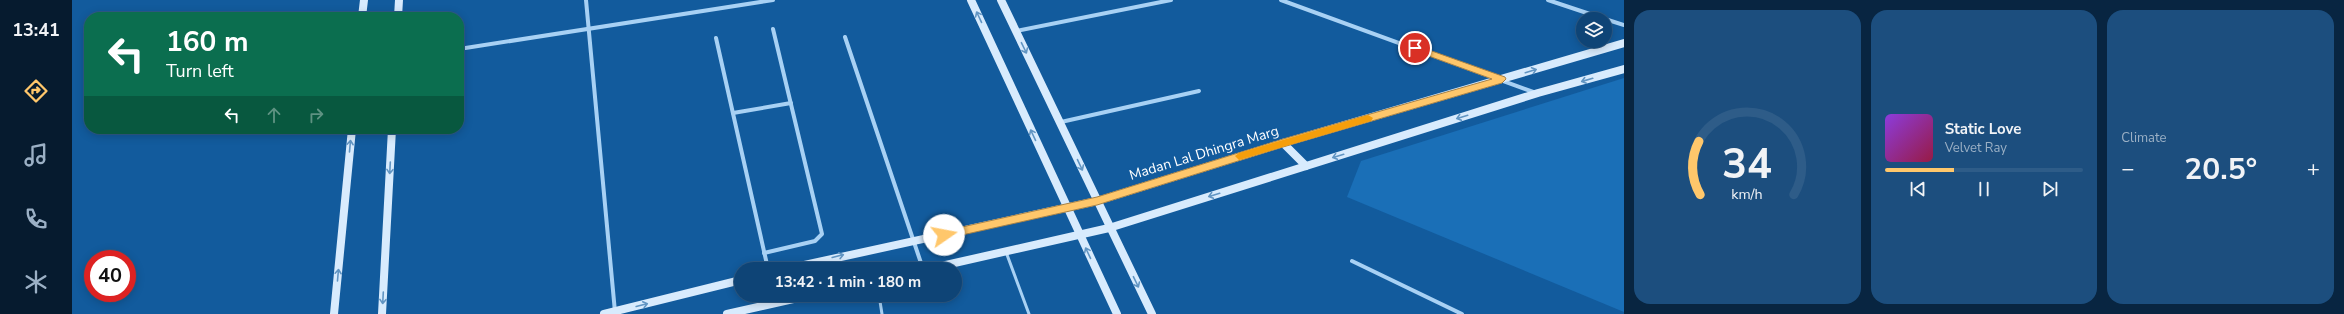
<!DOCTYPE html>
<meta charset="utf-8">
<style>
:root{--surface:#0e4476;--page:#1c4e7e;--text:#f1f3f6;--muted:#9bb0c5;--line:#2e5c88;--accent:#ffc76b}
body{margin:0;font-family:"Nunito Sans",sans-serif;background:var(--page);color:var(--text);height:100vh;display:flex;flex-direction:column;font-size:15px;white-space:nowrap}
*{box-sizing:border-box;margin:0}
p{font-size:13px;color:var(--muted)}
.icon{flex:none;width:22px;height:22px;fill:none;stroke:currentColor;stroke-width:2;stroke-linecap:round;stroke-linejoin:round}
.map{position:relative;flex:1;overflow:hidden}
.details{display:flex;flex-direction:column;gap:10px;padding:10px;background:#082541;width:720px}
.details>*{flex:none}
.banner{position:absolute;left:12px;top:12px;width:380px;height:122px;border-radius:16px;box-shadow:0 2px 10px #0003,0 0 0 1px var(--line);background:#0b6e4f;color:#fff;overflow:hidden}
.buttons{position:absolute;left:1504px;top:12px;display:grid;gap:8px}
.buttons a{display:grid;place-items:center;width:36px;height:36px;border-radius:50%;background:var(--surface);box-shadow:0 2px 10px #0003,0 0 0 1px var(--line);font-size:20px}
.speed{position:absolute;left:12px;top:250px;display:flex;gap:8px;font-size:20px;font-weight:700;text-align:center}
.speed>*{display:grid;place-content:center;width:52px;height:52px;border-radius:50%;background:var(--surface);box-shadow:0 2px 10px #0003,0 0 0 1px var(--line);line-height:1}
.speed .limit{border:6px solid #d22;background:#fff;color:#111}
.pin{position:absolute;display:grid;place-items:center;width:34px;height:34px;color:#fff;margin:-17px;border:2px solid #fff;border-radius:50%;box-shadow:0 1px 4px #0007}
.me{position:absolute;width:44px;margin:-22px;rotate:78deg;stroke-linejoin:round;filter:drop-shadow(0 0 3px #0008)}
.turn{display:flex;align-items:center;gap:14px;height:84px;padding:0 16px;font-size:18px}
.turn .icon{width:52px;height:52px;stroke-width:2.5}
.turn b{display:block;font-size:28px;line-height:34px}
.lanes{display:flex;align-items:center;height:38px;padding:0 16px;background:#0003;justify-content:center;gap:20px;direction:ltr}
.lanes .off{opacity:.35}
.big{font-size:30px;font-weight:700;line-height:1.1}
.details .widget{flex:1;display:flex;flex-direction:column;justify-content:center;gap:6px;min-width:0;padding:0 14px;border-radius:16px;background:var(--page)}
.details .dial{align-items:center;gap:0}
.dial svg{height:104px;overflow:visible;fill:none;stroke:var(--line);stroke-width:7;stroke-linecap:round;text-anchor:middle}
.dial text{fill:var(--text);stroke:none}
.song{display:flex;align-items:center;gap:12px}
.cover{width:48px;height:48px;border-radius:6px;background:linear-gradient(135deg,hsl(270 70% 55%),hsl(340 70% 35%))}
.played{height:4px;border-radius:2px;background:linear-gradient(90deg,var(--accent) 35%,var(--line) 35%)}
.keys{display:flex;justify-content:space-around;direction:ltr}
.heat{display:flex;justify-content:space-between;align-items:center;font-size:22px;direction:ltr}
.details .tiles{flex:1;display:grid;gap:10px;grid-template-columns:repeat(3,1fr)}
.trip{position:absolute;left:662px;top:262px;width:228px;height:40px;border-radius:20px;background:var(--surface);box-shadow:0 2px 10px #0003,0 0 0 1px var(--line);font-weight:700;line-height:40px;text-align:center}
main{display:flex;flex:1;min-height:0}
.dock{display:flex;flex-direction:column;width:72px;justify-content:space-around;align-items:center;background:#061b2f;color:var(--muted)}
.dock .icon{width:28px;height:28px}
.dock .active{color:var(--accent)}
.dock b{font-size:18px;color:var(--text)}
.map>svg:first-child{display:block}
.green{fill:#1a6fb7}
.lines{fill:none;stroke-linecap:round;stroke-linejoin:round}
.lane{stroke:#a8d1f4;stroke-width:3}
.street{stroke:#a8d1f4;stroke-width:4}
.secondary{stroke:#d8ebfd;stroke-width:8}
.oneway{stroke:#6195c3}
.route{fill:#ffc76b;stroke:#a68146}
.slow{fill:#f59e0b}
.labels{text-anchor:middle;dominant-baseline:central;stroke-width:4;stroke-linejoin:round;paint-order:stroke}
.street-label{font-size:14px;fill:#fff;stroke:#125b9d}
</style>
<main>
<nav class="dock">
<b>13:41</b>
<svg class="icon active" aria-label="directions" viewBox="0 0 24 24"><path d="M12 3l9 9-9 9-9-9zM9 14v-3h6M13 9l2 2-2 2"/></svg>
<svg class="icon" aria-label="music" viewBox="0 0 24 24"><path d="M9 18V5l10-2v13"/><circle cx="6" cy="18" r="3"/><circle cx="16" cy="16" r="3"/></svg>
<svg class="icon" aria-label="phone" viewBox="0 0 24 24"><path d="M5 4h4l2 5-3 2q2 4 5 5l2-3 5 2v4C11 20 4 13 5 4z"/></svg>
<svg class="icon" aria-label="climate" viewBox="0 0 24 24"><path d="M12 3v18M4 7l16 10M4 17L20 7"/></svg>
</nav>
<div class="map">
<svg width="1552" height="314" viewBox="0 0 1552 314">
<rect width="100%" height="100%" fill="#125b9d"/>
<polygon class="green" points="1552,78 1552,312 1275,197 1289,161"/>
<g class="lines">
<g class="lane">
<polyline points="934,252 957,314"/>
<polyline points="807,295 810,314"/>
</g>
<g class="street">
<polyline points="514,0 543,312"/>
<polyline points="1209,0 1464,93"/>
<polyline points="1476,0 1533,19"/>
<polyline points="1533,19 1552,25"/>
<polyline points="944,31 1099,0"/>
<polyline points="773,37 851,269"/>
<polyline points="644,38 696,269"/>
<polyline points="387,49 701,0"/>
<polyline points="661,113 719,103"/>
<polyline points="989,122 1127,91"/>
<polyline points="692,253 743,241 750,234 701,29"/>
<polyline points="1280,261 1390,314"/>
<polyline points="701,295 703,303"/>
</g>
<g class="secondary">
<polyline points="899,0 1045,314"/>
<polyline points="929,0 1080,314"/>
<polyline points="290,17 292,0"/>
<polyline points="326,17 327,0"/>
<polyline points="1211,143 1234,166"/>
<polyline points="714,269 1025,201 1211,143 1552,43"/>
<polyline points="856,269 1037,228 1466,93 1552,69"/>
<polyline points="262,314 280,129"/>
<polyline points="310,314 320,129"/>
<polyline points="532,314 669,280"/>
<polyline points="655,314 739,295"/>
</g>
</g>
<defs><path id="oneway-shaft" d="M-6 0H5M1.5-3L5.5 0L1.5 3" fill="none" stroke-width="1.6" stroke-linecap="round" stroke-linejoin="round"/></defs>
<g class="oneway">
<use href="#oneway-shaft" transform="translate(907 17) rotate(-115)"/>
<use href="#oneway-shaft" transform="translate(952 48) rotate(64)"/>
<use href="#oneway-shaft" transform="translate(1459 71) rotate(-17)"/>
<use href="#oneway-shaft" transform="translate(1515 80) rotate(164)"/>
<use href="#oneway-shaft" transform="translate(1390 117) rotate(163)"/>
<use href="#oneway-shaft" transform="translate(961 135) rotate(-115)"/>
<use href="#oneway-shaft" transform="translate(278 146) rotate(-85)"/>
<use href="#oneway-shaft" transform="translate(1266 156) rotate(163)"/>
<use href="#oneway-shaft" transform="translate(1008 165) rotate(65)"/>
<use href="#oneway-shaft" transform="translate(318 168) rotate(93)"/>
<use href="#oneway-shaft" transform="translate(1142 195) rotate(163)"/>
<use href="#oneway-shaft" transform="translate(1016 253) rotate(-115)"/>
<use href="#oneway-shaft" transform="translate(766 256) rotate(-14)"/>
<use href="#oneway-shaft" transform="translate(266 275) rotate(-85)"/>
<use href="#oneway-shaft" transform="translate(1064 282) rotate(64)"/>
<use href="#oneway-shaft" transform="translate(311 298) rotate(93)"/>
<use href="#oneway-shaft" transform="translate(570 305) rotate(-14)"/>
</g>
<polygon class="route" points="1343,45 1433,77 1434,79 1430,83 1211,147 1025,205 872,239 867,235 872,231 1025,197 1211,139 1420,79 1340,50 1339,48"/>
<polygon class="slow" points="1296,115 1301,118 1299,121 1167,160 1163,156 1167,153"/>
<g class="labels">
<g class="street-label">
<text transform="translate(1132 153) rotate(-17)">Madan Lal Dhingra Marg</text>
</g>
</g>
</svg>
<div class="buttons">
<a><svg class="icon" aria-label="layers" viewBox="0 0 24 24"><path d="M12 4l9 5-9 5-9-5zM3 14l9 5 9-5"/></svg></a>
</div>
<div class="speed"><div class="limit">40</div></div>
<div class="pin" style="left:1343px;top:48px;background:#d93025"><svg class="icon" aria-label="arrive" viewBox="0 0 24 24"><path d="M6 21V4h12l-3 4 3 4H6"/></svg></div>
<svg class="me" style="left:872px;top:235px" viewBox="-20 -20 40 40"><circle r="19" fill="#fff"/><path d="M0-13L10 11 0 6-10 11z" fill="#ffc76b"/></svg>
<div class="trip">13:42 · 1 min · 180 m</div>
<div class="banner">
<div class="turn"><svg class="icon" aria-label="left" viewBox="0 0 24 24"><path d="M17 20v-9H6M10 6l-5 5 5 5"/></svg><div><b>160 m</b>Turn left</div></div>
<div class="lanes"><svg class="icon" aria-label="left" viewBox="0 0 24 24"><path d="M17 20v-9H6M10 6l-5 5 5 5"/></svg><svg class="icon off" aria-label="ahead" viewBox="0 0 24 24"><path d="M12 20V5M6 11l6-6 6 6"/></svg><svg class="icon off" aria-label="right" viewBox="0 0 24 24"><path d="M7 20v-9h11M14 6l5 5-5 5"/></svg></div>
</div>
</div>
<section class="details">
<div class="tiles">
<div class="widget dial"><svg viewBox="0 0 100 80">
<path d="M14 69A42 42 0 1 1 86 69"/>
<path d="M14 69A42 42 0 0 1 13 28" stroke="#ffc76b"/>
<text x="50" y="56" font-size="32" font-weight="700">34</text>
<text x="50" y="72" font-size="11">km/h</text>
</svg></div>
<div class="widget">
<div class="song"><i class="cover"></i><div><b>Static Love</b><p>Velvet Ray</p></div></div>
<div class="played"></div>
<div class="keys"><svg class="icon" aria-label="previous" viewBox="0 0 24 24"><path d="M18 5L8 12l10 7zM5 5v14"/></svg><svg class="icon" aria-label="pause" viewBox="0 0 24 24"><path d="M8 5v14M16 5v14"/></svg><svg class="icon" aria-label="next" viewBox="0 0 24 24"><path d="M6 5l10 7-10 7zM19 5v14"/></svg></div>
</div>
<div class="widget"><p>Climate</p>
<div class="heat"><a>−</a><b class="big">20.5°</b><a>+</a></div>
</div>
</div>
</section>
</main>
